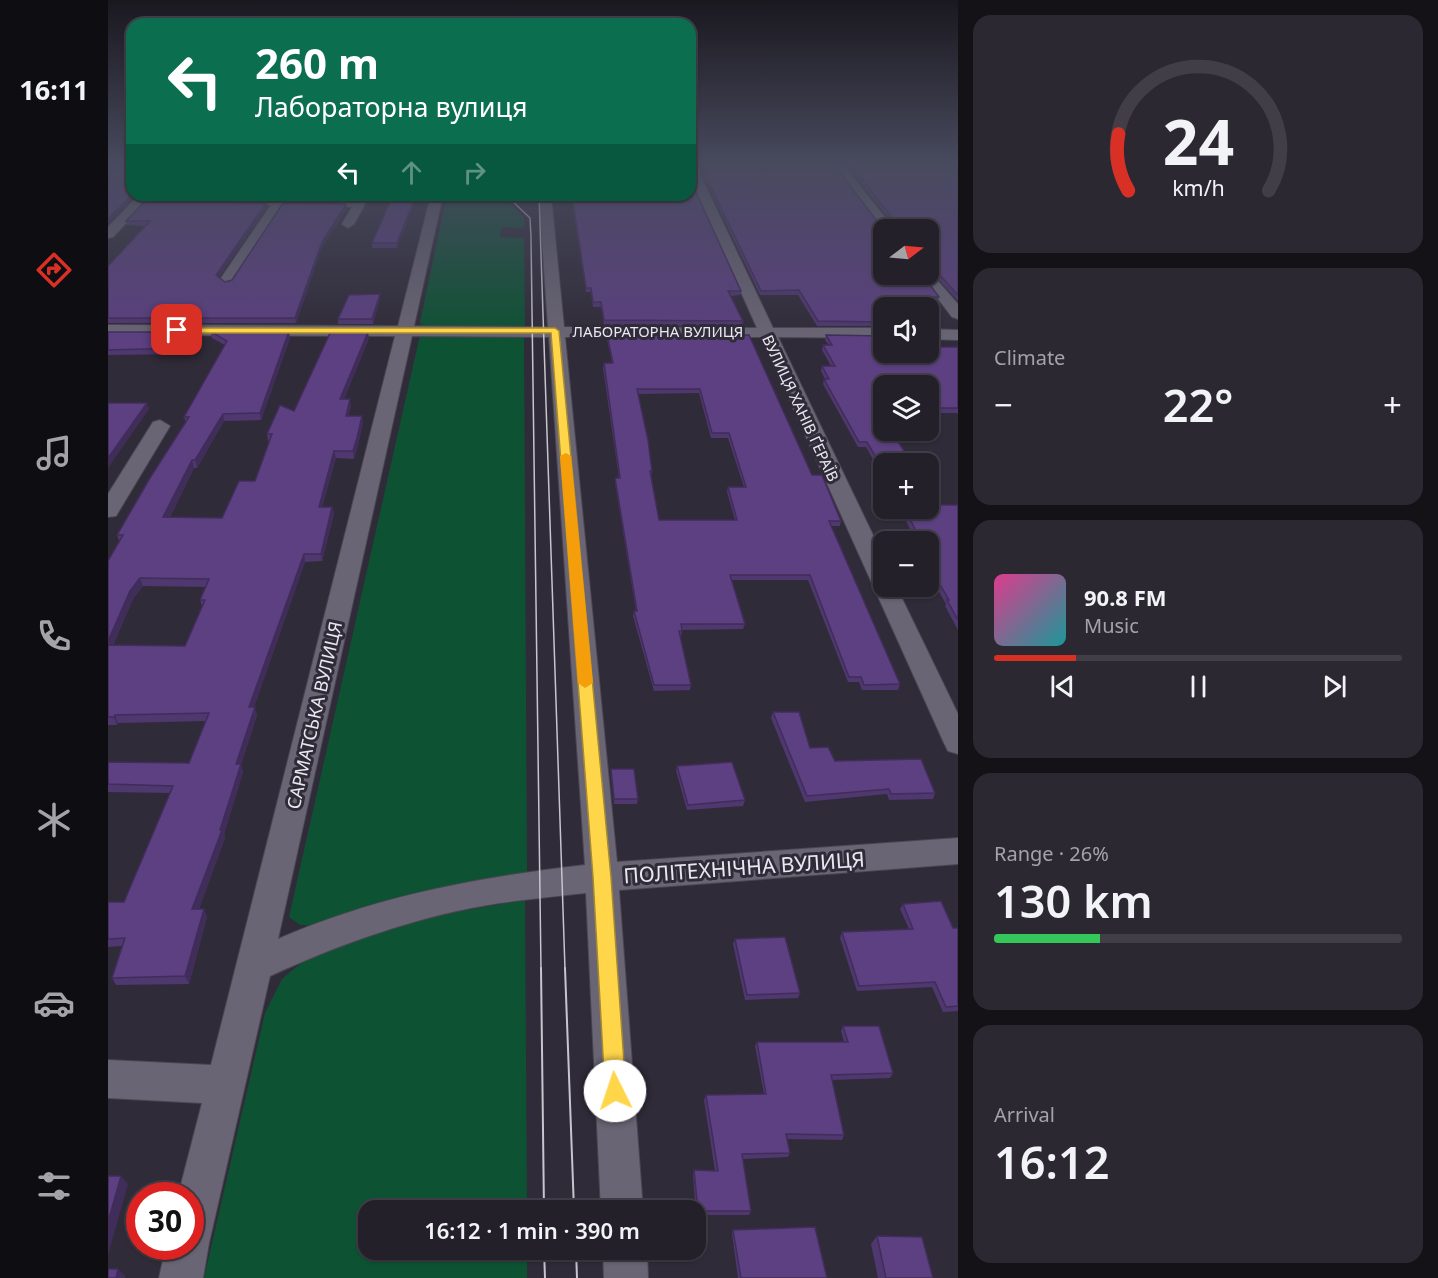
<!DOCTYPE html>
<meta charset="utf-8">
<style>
:root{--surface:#24202a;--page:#2c2832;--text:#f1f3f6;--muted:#a3a3a8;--line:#413e47;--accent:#d93025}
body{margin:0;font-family:"Noto Sans",sans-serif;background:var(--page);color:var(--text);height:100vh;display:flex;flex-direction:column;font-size:22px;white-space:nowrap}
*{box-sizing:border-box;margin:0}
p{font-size:20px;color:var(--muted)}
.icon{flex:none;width:33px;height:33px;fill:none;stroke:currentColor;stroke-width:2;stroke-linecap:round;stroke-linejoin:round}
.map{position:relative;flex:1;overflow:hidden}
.side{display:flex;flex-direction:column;gap:15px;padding:15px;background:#141217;width:480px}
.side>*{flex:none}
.guide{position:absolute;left:18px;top:18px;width:570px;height:183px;border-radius:18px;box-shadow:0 2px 4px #0004,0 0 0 2px var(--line);background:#0b6e4f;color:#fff;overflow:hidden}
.needle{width:39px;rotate:74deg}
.controls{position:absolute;left:765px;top:219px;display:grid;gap:12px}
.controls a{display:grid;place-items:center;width:66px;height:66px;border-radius:12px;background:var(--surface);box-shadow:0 2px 4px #0004,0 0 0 2px var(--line);font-size:30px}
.speed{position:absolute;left:18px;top:1182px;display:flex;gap:12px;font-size:30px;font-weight:700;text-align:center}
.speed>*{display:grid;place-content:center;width:78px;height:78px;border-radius:50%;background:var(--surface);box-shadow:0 2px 4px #0004,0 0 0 2px var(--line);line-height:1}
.speed .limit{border:9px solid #d22;background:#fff;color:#111}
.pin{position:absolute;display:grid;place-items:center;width:51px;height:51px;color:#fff;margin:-26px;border-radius:12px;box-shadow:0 3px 9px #0006}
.me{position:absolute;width:66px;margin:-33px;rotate:356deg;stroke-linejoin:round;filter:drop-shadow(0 0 4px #0008)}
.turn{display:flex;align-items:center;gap:21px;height:126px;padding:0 30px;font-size:27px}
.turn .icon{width:78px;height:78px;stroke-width:2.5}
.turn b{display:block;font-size:42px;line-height:51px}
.lanes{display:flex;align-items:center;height:57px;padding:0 30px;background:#0003;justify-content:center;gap:30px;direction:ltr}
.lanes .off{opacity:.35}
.big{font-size:45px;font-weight:600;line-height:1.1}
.side .widget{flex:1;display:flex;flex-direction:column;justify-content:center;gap:9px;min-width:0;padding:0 21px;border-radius:18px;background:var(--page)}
.side .dial{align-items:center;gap:0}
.dial svg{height:156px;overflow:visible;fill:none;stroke:var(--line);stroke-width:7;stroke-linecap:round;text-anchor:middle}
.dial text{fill:var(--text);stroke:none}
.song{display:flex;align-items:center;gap:18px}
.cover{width:72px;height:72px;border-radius:9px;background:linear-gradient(135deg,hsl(330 70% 55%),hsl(180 70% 35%))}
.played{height:6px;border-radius:3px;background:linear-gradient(90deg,var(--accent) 20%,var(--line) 20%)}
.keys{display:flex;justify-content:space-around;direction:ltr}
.heat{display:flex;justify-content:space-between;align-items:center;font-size:33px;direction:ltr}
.charge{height:9px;border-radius:4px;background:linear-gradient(90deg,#34c759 26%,var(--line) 0)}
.trip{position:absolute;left:250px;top:1200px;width:348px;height:60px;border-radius:18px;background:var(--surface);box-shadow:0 2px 4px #0004,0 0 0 2px var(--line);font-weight:600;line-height:60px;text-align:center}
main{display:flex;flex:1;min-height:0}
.menu{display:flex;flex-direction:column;width:108px;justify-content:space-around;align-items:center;background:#0e0d11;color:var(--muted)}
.menu .icon{width:42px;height:42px}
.menu .current{color:var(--accent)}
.menu b{font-size:27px;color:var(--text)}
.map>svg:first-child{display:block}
.green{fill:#0d5233}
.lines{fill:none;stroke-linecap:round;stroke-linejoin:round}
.street-casing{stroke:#4a4651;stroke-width:2}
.street{fill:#6a6574;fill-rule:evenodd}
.tram-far1{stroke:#c8c5ce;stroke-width:1.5}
.tram{stroke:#c8c5ce;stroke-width:2}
.wall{fill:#4f376f;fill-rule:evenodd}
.shaded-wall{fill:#402d5a}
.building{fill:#5c4081;stroke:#402d5a;stroke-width:1.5;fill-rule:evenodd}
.route{fill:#ffd54a;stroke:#a68a30;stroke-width:1.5}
.slow{fill:#f59e0b}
.labels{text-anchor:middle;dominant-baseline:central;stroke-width:6;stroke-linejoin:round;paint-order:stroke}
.far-street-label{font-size:15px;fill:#eae7f0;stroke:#302b38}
.street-label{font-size:18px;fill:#eae7f0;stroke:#302b38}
.near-street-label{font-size:21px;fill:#eae7f0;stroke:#302b38}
</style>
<main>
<nav class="menu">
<b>16:11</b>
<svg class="icon current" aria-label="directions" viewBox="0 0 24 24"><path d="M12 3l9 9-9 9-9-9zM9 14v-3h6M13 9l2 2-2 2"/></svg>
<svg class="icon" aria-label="music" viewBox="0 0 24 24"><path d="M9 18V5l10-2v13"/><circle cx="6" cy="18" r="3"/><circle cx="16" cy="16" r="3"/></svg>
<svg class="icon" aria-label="phone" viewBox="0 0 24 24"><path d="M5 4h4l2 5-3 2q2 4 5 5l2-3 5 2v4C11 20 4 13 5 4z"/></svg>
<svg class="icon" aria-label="climate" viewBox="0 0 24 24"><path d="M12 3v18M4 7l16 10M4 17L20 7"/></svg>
<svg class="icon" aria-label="car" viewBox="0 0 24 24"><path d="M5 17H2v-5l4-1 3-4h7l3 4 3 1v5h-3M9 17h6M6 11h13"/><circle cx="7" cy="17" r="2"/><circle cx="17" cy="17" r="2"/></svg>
<svg class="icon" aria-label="filters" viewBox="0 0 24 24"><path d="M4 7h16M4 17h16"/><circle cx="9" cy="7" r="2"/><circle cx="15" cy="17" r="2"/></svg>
</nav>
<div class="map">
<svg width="850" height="1278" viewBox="0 0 850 1278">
<rect width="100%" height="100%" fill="#302b38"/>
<g class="green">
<polygon points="339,195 393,195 416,218 416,228 393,227 392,237 416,238 417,326 414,328 314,326 312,322"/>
<polygon points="312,335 416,336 419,877 209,926 192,925 181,917"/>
<polygon points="417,900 419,1210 261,1210 261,1250 419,1250 419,1278 96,1278 157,1013 174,979 205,953 312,918"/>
</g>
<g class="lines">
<defs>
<g id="street">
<polygon points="722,162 733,162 787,230 776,232"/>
<path d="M582,163L588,166L665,328H776V338L670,337L776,558V586H788L850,714V754L840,751L836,743L653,337H457L509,862L850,838V864L511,890L535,1210H493L478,893C450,896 421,899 392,903C313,915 234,943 162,976L101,1243L95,1278H51L58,1246H82V1196H70L94,1103L0,1098V1060L103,1065L287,336L0,335V325L290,326L323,195H335L306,326L440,327L431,195H443L456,327L649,328L582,178ZM304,336L441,337L477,865C372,877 268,896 170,939Z"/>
<polygon points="31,195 168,198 170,195 182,195 180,198 248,199 250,195 262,195 246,224 240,228 234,224 244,207 175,205 123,284 118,285 111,281 163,205 37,203 5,237 0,238 0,227"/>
<polygon points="820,270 850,304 850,319 844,317 811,274 820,274"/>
<polygon points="820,329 850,330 850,340 820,339"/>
<polygon points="52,420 62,426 8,516 0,517 0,494 45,422"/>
<polygon points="495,1250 539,1250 540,1278 496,1278"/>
</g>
</defs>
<use href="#street" class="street-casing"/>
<use href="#street" class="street"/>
<g class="tram-far1">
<polyline points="398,195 422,218 423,237 433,969"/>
<polyline points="431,195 457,969"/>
</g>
<g class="tram">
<polyline points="433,968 436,1210"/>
<polyline points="457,968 466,1210"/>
<polyline points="436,1250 437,1278"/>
<polyline points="468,1250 469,1278"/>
</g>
</g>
<g class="wall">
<polygon points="585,162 724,162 775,229 788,228 736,162 850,162 850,301 820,268 820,230 776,230 831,297 829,302 818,302 817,307 775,307 776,326 709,326 690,295 652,295 590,165"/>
<polygon points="134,195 168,195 167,196"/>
<polygon points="183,195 247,195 246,197 184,196"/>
<polygon points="285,195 289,248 264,248 264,243"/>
<polygon points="463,195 582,195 633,291 632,295 622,296 635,321 634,326 496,325 493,307 485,307 483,292 478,292"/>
<polygon points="238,204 239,209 214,247 188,323 0,323 0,266 38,226 19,225 18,221 159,207 111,277 117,282 124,280"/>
<polygon points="272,298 265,324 230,324 230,319"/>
<path d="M102,331L182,338L153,420L116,421L89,468H86L62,517L114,518L147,481L162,441H160L159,434L186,411L261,338L236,399L243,406L240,416L255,423L250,445L246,459L228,458L214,507H224L226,514L214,561L197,562L146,707L149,715L133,765L135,772L116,834L117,838L91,909L99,917L81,984L8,985L4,978L14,946L0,947V902H16L62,793L0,792V762L81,763L98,721L10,723L9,725H0V561L11,541L9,535L78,423L76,417L117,345L104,338ZM35,586L98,587L92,600L94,607L77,646L5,645L25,599Z"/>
<polygon points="0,332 88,338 77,354 0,355"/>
<path d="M499,335H641L704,475L733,521L732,526H723L792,684L790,690H754L751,682H740L700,580H624L637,624L635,629L574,630L573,637H572L583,685L582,690L546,691L525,616L526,611H528L507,483V478H511L495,368L496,363H504L499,339ZM591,393L603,438H620L636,487H620L619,492L627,520H551L543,476L544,471L530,394Z"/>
<polygon points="718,335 776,352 850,347 850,414 849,413 820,413 820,386 776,386 776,479 758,447 750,447 715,384 716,379 717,379 713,371 714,366 723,366 714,350 715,345 721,345 717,340"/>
<polygon points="829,505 850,505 850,630 837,606 838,604 820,573 820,542 809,542 791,508 820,508"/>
<polygon points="665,712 702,748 727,761 827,793 825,799 781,800 779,794 697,802 663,718"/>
<polygon points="569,766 637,800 635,806 579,810 568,771"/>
<polygon points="503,769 530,799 529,804 506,804 503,775"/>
<polygon points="795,904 845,928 850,928 850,1011 835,1012 824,987 749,991 732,938 734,932 801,929 792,909"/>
<polygon points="627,939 692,993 690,998 637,1000 625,944"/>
<polygon points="735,1026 785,1073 782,1078 724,1080 736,1135 734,1140 679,1139 682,1153 680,1157 635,1159 643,1211 641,1215 588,1215 585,1175 586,1170 607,1171 596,1100 598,1095 656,1094 647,1046 649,1042 736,1042 733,1031"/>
<polygon points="625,1230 719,1278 630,1278 624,1234"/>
<polygon points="769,1236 825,1278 770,1278 763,1244"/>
</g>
<g class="shaded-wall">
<polygon points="24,195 29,195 0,224 0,219"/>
<polygon points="308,195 310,195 289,248 289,243"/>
<polygon points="158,203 159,207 109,280 108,275"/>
<polygon points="238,204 239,209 214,247 188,323 187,318 214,242"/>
<polygon points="272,294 272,298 265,324 264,319"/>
<polygon points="181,331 182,338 153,420 152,413"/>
<polygon points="86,332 88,338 77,354 76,348"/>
<polygon points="260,332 261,338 233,406 232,399"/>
<polygon points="242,399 243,406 239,424 238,416"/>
<polygon points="39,403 41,409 0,468 0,458"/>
<polygon points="115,414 116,421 89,468 87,460"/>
<polygon points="254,416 255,423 250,445 246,459 245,451"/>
<polygon points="226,451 228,458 212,515 211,507"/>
<polygon points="84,460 86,468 58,525 55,517"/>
<polygon points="224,507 226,514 214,561 213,554"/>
<polygon points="196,554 197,562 143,715 141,707"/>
<polygon points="32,578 35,586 25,599 1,653 0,650 0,641 22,591"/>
<polygon points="147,707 149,715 133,765 135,772 116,834 117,838 88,917 84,909 112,830 128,764"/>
<polygon points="7,715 10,723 9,725 6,717"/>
<polygon points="96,909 99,917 81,984 77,976"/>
<polygon points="13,1176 20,1184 0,1255 0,1222"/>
<polygon points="10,1269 17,1276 17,1278 8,1278"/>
</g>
<g class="building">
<polygon points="0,162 24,162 24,195 0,219"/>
<polygon points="591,162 724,162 775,229 790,227 790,225 740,162 850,162 850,295 821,263 820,265 820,230 776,230 776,274 814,274 831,297 815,297 819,302 772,302 776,308 776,322 710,321 691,290 653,291"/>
<polygon points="582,179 633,291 620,291 635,321 496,320 493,302 485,302 483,288 478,288 464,195 582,195"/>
<polygon points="285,195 308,195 289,243 264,243"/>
<polygon points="37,201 158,203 108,275 117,282 124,280 175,203 238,204 214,242 187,318 0,318 0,266 42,221 18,221"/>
<polygon points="272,294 264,319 230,319 241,295"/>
<polygon points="102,331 181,331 152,413 115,414 87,460 84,460 55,517 114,518 131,481 147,481 164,434 159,434 172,405 186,411 223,331 260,332 232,399 242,399 238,416 254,416 249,438 245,451 226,451 211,507 224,507 213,554 196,554 141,707 147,707 128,764 133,764 112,830 114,830 84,909 96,909 77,976 4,978 17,938 0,939 0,902 16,902 65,786 0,784 0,762 81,763 101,713 7,715 6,717 0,717 0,645 77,646 97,600 92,600 101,579 32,578 22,591 0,641 0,561 15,535 9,535 42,478 81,417 76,417 119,341"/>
<polygon points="0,332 86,332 76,348 0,350"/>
<path d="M499,335H641L704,475H714L733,521H721L792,684L756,685L753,677H741L702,575H622L637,624H573L574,631H571L583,685H546L526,611H529L507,478H512L496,363H505ZM529,389H592L604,433H621L638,487H620L629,520H551L542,471H544L540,440Z"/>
<polygon points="718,335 776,336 776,352 820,352 820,347 850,347 850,408 820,408 820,386 776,386 776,430 783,430 804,464 776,464 776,471 759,442 751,442 716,379 721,379 714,366 727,366 715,345 724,345"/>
<polygon points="0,403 39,403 0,458"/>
<polygon points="820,491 829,505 850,505 850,620 839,600 841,600 820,564 820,556 822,556 820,554 820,542 814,542 796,508 820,508"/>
<polygon points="665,712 691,712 702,748 720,747 727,761 813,759 827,793 783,794 781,789 699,796"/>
<polygon points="624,762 637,800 580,805 569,766"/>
<polygon points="503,769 526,769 530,799 506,799"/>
<polygon points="833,901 845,928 850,928 850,1006 838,1007 827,982 751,986 734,932 805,929 795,904"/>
<polygon points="677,937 692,993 639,995 627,939"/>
<polygon points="735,1026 771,1026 785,1073 723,1075 736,1135 678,1134 682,1153 634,1154 643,1211 590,1211 586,1170 610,1171 598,1095 658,1094 649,1042 740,1042"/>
<polygon points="0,1176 13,1176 0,1222"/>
<polygon points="707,1227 719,1278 633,1278 625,1230"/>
<polygon points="769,1236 814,1237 825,1278 778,1278"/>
<polygon points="0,1269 10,1269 8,1278 0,1278"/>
</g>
<linearGradient id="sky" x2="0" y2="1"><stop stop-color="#1a181f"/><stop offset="0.48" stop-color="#484a5e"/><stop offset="1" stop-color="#484a5e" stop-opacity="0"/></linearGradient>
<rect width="850" height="341" fill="url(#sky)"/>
<polygon class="route" points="66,328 447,328 451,331 503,877 518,1091 515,1099 507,1102 500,1099 497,1091 485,877 443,333 69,333"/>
<polygon class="slow" points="458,453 463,456 485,683 477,688 470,683 452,456"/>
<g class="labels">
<g class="far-street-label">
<text x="550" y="331">ЛАБОРАТОРНА ВУЛИЦЯ</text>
<text transform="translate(693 408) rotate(65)">ВУЛИЦЯ ХАНІВ ҐЕРАЇВ</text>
</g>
<g class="street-label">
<text transform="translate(206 715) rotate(-77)">САРМАТСЬКА ВУЛИЦЯ</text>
</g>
<g class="near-street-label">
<text transform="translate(636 867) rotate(-4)">ПОЛІТЕХНІЧНА ВУЛИЦЯ</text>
</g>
</g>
</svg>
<div class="controls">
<a><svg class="needle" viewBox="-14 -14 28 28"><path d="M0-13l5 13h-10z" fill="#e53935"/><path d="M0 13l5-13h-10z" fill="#a3a3a8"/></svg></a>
<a><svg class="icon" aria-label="sound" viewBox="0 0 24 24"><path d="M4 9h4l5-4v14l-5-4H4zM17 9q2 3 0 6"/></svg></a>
<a><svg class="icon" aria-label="layers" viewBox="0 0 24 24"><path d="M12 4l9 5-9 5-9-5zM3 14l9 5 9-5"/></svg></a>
<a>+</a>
<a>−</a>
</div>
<div class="speed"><div class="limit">30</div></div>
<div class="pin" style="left:69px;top:330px;background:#d93025"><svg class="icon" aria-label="arrive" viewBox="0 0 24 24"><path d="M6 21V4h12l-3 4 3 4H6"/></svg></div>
<svg class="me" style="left:507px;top:1091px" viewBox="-20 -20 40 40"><circle r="19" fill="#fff"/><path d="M0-13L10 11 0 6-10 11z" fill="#ffd54a"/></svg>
<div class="trip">16:12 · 1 min · 390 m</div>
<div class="guide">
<div class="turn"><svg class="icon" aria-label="left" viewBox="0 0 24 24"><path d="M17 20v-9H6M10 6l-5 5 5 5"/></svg><div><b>260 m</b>Лабораторна вулиця</div></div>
<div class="lanes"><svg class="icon" aria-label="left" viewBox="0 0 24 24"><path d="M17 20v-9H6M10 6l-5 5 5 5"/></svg><svg class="icon off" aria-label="ahead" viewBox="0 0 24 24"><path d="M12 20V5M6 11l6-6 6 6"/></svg><svg class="icon off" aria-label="right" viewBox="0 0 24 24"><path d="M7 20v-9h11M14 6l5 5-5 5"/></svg></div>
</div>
</div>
<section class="side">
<div class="widget dial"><svg viewBox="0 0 100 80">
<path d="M14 69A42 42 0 1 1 86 69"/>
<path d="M14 69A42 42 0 0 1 9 40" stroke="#d93025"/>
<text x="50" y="56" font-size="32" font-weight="700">24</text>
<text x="50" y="72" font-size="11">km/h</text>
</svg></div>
<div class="widget"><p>Climate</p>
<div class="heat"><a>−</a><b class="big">22°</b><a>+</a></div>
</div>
<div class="widget">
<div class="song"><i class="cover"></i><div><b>90.8 FM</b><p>Music</p></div></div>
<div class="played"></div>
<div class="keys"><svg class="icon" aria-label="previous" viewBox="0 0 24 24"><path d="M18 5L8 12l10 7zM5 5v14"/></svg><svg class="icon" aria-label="pause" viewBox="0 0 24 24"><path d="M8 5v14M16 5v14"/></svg><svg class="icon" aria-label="next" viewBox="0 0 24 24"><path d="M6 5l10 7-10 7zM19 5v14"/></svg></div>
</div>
<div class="widget"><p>Range · 26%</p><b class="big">130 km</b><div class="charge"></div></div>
<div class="widget"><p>Arrival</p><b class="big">16:12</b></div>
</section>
</main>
